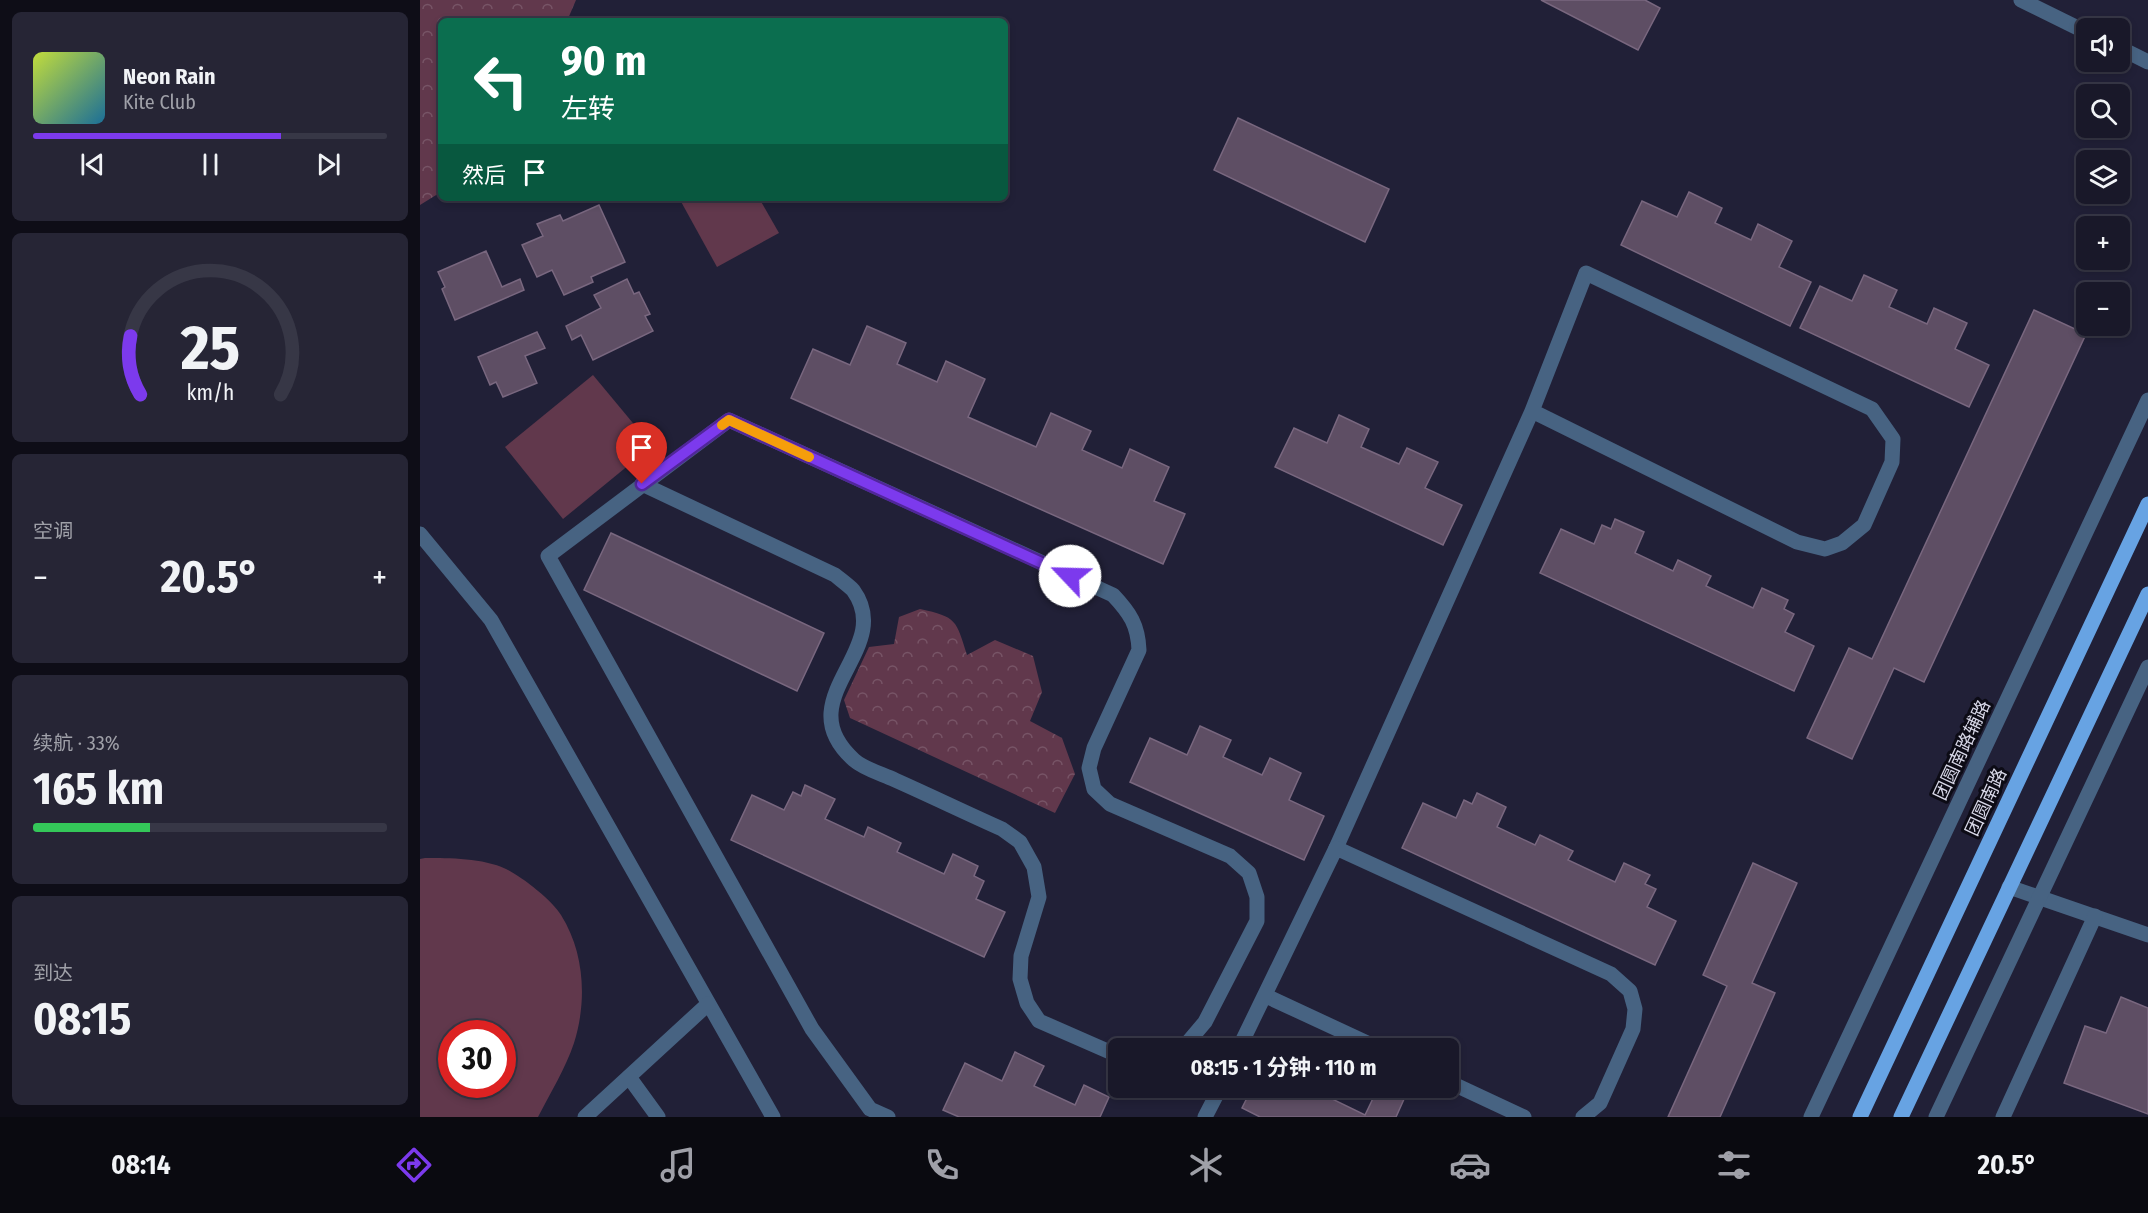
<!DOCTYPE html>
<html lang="zh">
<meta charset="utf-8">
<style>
:root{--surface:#191829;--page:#262535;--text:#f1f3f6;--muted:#9fa0a8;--line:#373746;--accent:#7c3aed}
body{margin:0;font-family:"Fira Sans Condensed","Noto Sans SC",sans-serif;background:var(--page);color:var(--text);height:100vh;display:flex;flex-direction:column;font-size:22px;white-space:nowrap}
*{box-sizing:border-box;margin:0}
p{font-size:20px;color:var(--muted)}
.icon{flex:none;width:33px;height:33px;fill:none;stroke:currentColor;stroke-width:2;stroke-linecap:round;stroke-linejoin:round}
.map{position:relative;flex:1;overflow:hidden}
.sheet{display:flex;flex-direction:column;gap:12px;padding:12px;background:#0e0d17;width:420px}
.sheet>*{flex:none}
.guide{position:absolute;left:18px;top:18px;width:570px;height:183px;border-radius:9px;box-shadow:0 3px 9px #0003,0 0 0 2px var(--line);background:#0b6e4f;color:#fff;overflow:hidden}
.buttons{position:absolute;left:1656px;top:18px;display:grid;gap:12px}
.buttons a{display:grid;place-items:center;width:54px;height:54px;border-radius:9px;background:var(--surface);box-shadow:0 3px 9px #0003,0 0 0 2px var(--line);font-size:30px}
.speed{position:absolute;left:18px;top:1020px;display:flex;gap:12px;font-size:30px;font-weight:700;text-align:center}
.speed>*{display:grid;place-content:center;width:78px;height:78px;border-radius:50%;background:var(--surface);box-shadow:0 3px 9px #0003,0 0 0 2px var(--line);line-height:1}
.speed .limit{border:9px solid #d22;background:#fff;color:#111}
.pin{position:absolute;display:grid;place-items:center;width:51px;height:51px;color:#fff;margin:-62px -26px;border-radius:50% 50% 50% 0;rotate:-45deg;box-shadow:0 0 6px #0007}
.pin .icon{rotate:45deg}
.me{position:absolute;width:66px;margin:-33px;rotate:294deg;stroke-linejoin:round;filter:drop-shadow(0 0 4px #0008)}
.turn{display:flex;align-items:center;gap:21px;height:126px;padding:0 24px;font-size:27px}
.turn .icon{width:78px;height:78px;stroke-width:2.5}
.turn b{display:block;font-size:42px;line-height:51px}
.then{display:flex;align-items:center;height:57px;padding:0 24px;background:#0003;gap:12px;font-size:22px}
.big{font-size:45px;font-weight:700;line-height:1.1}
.sheet .tile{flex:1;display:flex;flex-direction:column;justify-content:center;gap:9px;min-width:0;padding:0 21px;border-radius:9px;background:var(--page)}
.sheet .dial{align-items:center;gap:0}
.dial svg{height:156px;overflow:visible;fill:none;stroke:var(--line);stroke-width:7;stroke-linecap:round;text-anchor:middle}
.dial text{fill:var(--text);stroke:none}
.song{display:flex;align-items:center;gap:18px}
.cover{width:72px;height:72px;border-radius:9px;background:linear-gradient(135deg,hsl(70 70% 55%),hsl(200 70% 35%))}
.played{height:6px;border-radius:3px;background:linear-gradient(90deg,var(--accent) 70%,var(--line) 70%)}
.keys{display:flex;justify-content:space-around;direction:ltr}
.heat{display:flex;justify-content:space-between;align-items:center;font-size:33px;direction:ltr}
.charge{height:9px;border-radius:4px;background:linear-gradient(90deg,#34c759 33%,var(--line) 0)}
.trip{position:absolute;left:688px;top:1038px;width:351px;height:60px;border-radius:9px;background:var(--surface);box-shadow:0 3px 9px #0003,0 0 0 2px var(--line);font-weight:700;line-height:60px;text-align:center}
.menu{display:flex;height:96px;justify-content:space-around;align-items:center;background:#0a0a10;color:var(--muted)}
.menu .icon{width:42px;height:42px}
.menu .selected{color:var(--accent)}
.menu b{font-size:27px;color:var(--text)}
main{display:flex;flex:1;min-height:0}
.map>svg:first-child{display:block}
.forest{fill:url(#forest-crowns)}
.pitch{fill:#61384c;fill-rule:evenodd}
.building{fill:#5e4e64;stroke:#79677f;stroke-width:1.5}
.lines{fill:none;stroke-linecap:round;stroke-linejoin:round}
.minor{stroke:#476382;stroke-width:15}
.major{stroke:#67a3e3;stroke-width:15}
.route-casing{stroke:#51269a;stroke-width:15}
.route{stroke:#7c3aed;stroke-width:10}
.slow{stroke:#f59e0b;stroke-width:10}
.labels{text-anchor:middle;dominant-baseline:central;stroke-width:6;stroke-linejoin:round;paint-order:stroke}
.street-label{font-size:18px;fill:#d8d8e8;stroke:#0c0b15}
</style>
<main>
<section class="sheet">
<div class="tile">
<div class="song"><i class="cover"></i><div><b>Neon Rain</b><p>Kite Club</p></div></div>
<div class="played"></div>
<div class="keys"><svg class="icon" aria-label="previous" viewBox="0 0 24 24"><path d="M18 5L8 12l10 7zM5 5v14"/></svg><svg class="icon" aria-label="pause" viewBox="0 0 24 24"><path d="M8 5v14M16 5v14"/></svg><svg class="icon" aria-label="next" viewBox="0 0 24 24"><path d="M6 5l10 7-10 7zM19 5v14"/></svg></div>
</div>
<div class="tile dial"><svg viewBox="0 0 100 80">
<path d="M14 69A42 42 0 1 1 86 69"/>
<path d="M14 69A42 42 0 0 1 9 39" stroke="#7c3aed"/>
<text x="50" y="56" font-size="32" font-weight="700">25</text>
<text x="50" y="72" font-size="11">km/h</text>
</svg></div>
<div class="tile"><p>空调</p>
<div class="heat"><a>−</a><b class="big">20.5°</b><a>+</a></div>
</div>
<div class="tile"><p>续航 · 33%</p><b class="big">165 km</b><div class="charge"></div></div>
<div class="tile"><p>到达</p><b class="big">08:15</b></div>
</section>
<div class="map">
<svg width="1728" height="1117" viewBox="0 0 1728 1117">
<defs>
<pattern id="forest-crowns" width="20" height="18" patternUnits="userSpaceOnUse" patternTransform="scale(1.5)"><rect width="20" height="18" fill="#61384c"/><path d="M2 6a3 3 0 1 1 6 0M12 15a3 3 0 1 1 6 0" fill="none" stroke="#775466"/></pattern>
</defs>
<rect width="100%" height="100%" fill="#212037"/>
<g class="forest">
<polygon points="0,0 156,0 147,21 21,21 21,192 0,205"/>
<path d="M500,609C537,617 536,620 547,655L575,640L613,656L622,692L610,721L642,738L655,774L635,813L430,718L424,700L449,647L474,644L479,617Z"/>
</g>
<g class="pitch">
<polygon points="259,198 339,198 359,233 297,267"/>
<polygon points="173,375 232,446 143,519 85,447"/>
<path d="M5,858C30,858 63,858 86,869C101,876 132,900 141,915C165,953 167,1002 154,1043C146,1067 130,1094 118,1117H0V859ZM32,1034H82V1084H32Z"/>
</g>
<g class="building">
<polygon points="1121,0 1225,0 1240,8 1218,50"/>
<polygon points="818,118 969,189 945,242 794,170"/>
<polygon points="1269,192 1302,208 1295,223 1331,240 1338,224 1372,241 1359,267 1391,282 1370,326 1201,245 1222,201 1257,217"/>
<polygon points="179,205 205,262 171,277 173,282 144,295 132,270 117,277 102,245 123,236 117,224 140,215 143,221"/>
<polygon points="66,251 82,287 100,279 104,290 35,320 22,289 25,287 18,272"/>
<polygon points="1444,275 1477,290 1469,307 1507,324 1514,308 1547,323 1535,349 1569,365 1549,407 1380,328 1400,286 1432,301"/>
<polygon points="207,279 214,294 219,292 230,314 225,316 233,331 173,360 161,335 152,340 146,326 181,308 174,295"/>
<polygon points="1614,310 1666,334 1504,682 1474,668 1432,759 1387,738 1429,648 1452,659"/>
<polygon points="447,326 486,343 477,364 517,382 526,361 565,379 548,417 616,447 631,413 671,431 662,450 702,468 710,449 749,467 734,501 765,514 743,564 371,398 393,349 430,365"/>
<polygon points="117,332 125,348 105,356 117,383 83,397 76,382 70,385 58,357"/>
<polygon points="919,415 949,429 941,447 979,464 987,448 1018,462 1005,488 1042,505 1023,545 855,467 874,428 907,443"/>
<polygon points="1195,519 1224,532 1215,553 1253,571 1258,560 1291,576 1286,586 1333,608 1342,588 1368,600 1364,609 1374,614 1365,632 1394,646 1374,691 1120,573 1141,529 1174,544 1182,525 1191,529"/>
<polygon points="191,533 404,633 377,691 164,590"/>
<polygon points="780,726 811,740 803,757 842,775 850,758 881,773 869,800 904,816 884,860 710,782 730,738 767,755"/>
<polygon points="385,785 415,799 405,819 444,837 448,827 481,843 477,852 524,874 533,854 558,866 554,876 564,881 556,899 585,912 564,957 311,840 332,795 364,810 373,792 381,796"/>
<polygon points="1057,793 1086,807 1077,827 1115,845 1120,835 1153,851 1148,860 1195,882 1204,863 1230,875 1225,884 1236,889 1227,907 1256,921 1235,965 982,848 1003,803 1036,818 1044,800 1052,804"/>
<polygon points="1333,863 1377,883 1332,983 1355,993 1300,1117 1248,1117 1307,986 1283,975"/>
<polygon points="1701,997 1728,1008 1728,1114 1644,1083 1665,1026 1686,1033"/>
<polygon points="595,1052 624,1066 614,1086 655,1105 664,1085 689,1097 680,1117 539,1117 523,1110 545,1063 582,1081"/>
<polygon points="832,1088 915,1088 910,1098 945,1115 958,1088 965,1088 985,1097 976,1117 840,1117 822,1108"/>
</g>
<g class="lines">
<g class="minor">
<polyline points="1601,0 1666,32"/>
<polyline points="1700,48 1728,62"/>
<path d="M222,484L415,575C421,580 428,585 433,590C477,650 365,698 434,760C444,769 462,774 475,780C511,796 546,813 582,829L600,842L614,867L619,897L601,956L600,979L607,1003L619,1021L699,1056"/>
<polyline points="0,534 71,620 353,1117"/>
<polyline points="916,848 1112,411 1377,542 1405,549 1422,543 1444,525 1472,462 1473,439 1452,409 1166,273 1112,411"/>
<polyline points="1589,887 1728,935"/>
<polyline points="846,996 958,1048"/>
<polyline points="819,1048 916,848 1191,974 1210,991 1215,1009 1213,1029 1180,1103 1163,1117"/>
<polyline points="209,1077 238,1117"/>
<polyline points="1029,1082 1104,1117"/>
<polyline points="165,1117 288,1004"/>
<path d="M468,1117L450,1109L392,1029L128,556L309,420L693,595C710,613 718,625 719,650L674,748L669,768L674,789L690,804L810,856L829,873L837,897V921L785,1022L763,1048"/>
<polyline points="785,1117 800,1088"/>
<polyline points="1391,1117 1728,400"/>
<polyline points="1516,1117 1728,667"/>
<polyline points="1583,1117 1675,916"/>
</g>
<g class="major">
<polyline points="1440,1117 1728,504"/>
<polyline points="1481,1117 1728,594"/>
</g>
</g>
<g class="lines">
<defs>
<polyline id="route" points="222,484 309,420 650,576"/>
</defs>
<use href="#route" class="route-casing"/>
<use href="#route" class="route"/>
<polyline class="slow" points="302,425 309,420 389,457"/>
</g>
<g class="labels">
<g class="street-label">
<text transform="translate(1542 750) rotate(-65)">团圆南路辅路</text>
<text transform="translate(1566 802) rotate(-65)">团圆南路</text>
</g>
</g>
</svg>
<div class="buttons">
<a><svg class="icon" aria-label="sound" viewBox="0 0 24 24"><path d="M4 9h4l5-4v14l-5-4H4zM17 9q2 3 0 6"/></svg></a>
<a><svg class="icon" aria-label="search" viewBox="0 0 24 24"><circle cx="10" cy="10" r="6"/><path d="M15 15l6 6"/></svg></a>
<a><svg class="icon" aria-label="layers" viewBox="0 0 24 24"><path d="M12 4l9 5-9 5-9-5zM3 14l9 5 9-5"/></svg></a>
<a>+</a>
<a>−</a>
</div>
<div class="speed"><div class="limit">30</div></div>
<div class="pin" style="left:222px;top:484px;background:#d93025"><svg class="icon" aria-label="arrive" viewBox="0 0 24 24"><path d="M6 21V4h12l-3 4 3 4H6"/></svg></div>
<svg class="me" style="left:650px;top:576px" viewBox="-20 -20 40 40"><circle r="19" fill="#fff"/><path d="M0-13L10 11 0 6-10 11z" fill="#7c3aed"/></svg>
<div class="trip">08:15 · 1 分钟 · 110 m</div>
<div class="guide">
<div class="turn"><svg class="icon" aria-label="left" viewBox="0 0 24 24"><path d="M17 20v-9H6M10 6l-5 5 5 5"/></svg><div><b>90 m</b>左转</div></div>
<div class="then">然后<svg class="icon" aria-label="arrive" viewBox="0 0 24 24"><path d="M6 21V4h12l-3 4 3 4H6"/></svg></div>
</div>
</div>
</main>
<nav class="menu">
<b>08:14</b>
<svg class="icon selected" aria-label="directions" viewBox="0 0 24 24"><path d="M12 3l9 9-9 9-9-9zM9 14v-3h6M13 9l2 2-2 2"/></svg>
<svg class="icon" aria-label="music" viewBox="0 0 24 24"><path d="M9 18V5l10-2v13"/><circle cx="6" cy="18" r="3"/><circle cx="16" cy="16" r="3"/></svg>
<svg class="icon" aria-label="phone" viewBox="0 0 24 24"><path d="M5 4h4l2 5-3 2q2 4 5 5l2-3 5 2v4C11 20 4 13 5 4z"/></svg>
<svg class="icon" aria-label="climate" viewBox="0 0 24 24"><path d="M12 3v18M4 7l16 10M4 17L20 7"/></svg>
<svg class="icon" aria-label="car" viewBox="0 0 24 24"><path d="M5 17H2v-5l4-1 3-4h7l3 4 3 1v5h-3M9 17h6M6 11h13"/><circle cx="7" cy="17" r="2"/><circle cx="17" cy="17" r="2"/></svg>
<svg class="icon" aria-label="filters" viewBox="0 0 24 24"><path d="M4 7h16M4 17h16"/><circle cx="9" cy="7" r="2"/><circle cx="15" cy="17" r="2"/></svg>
<b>20.5°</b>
</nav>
